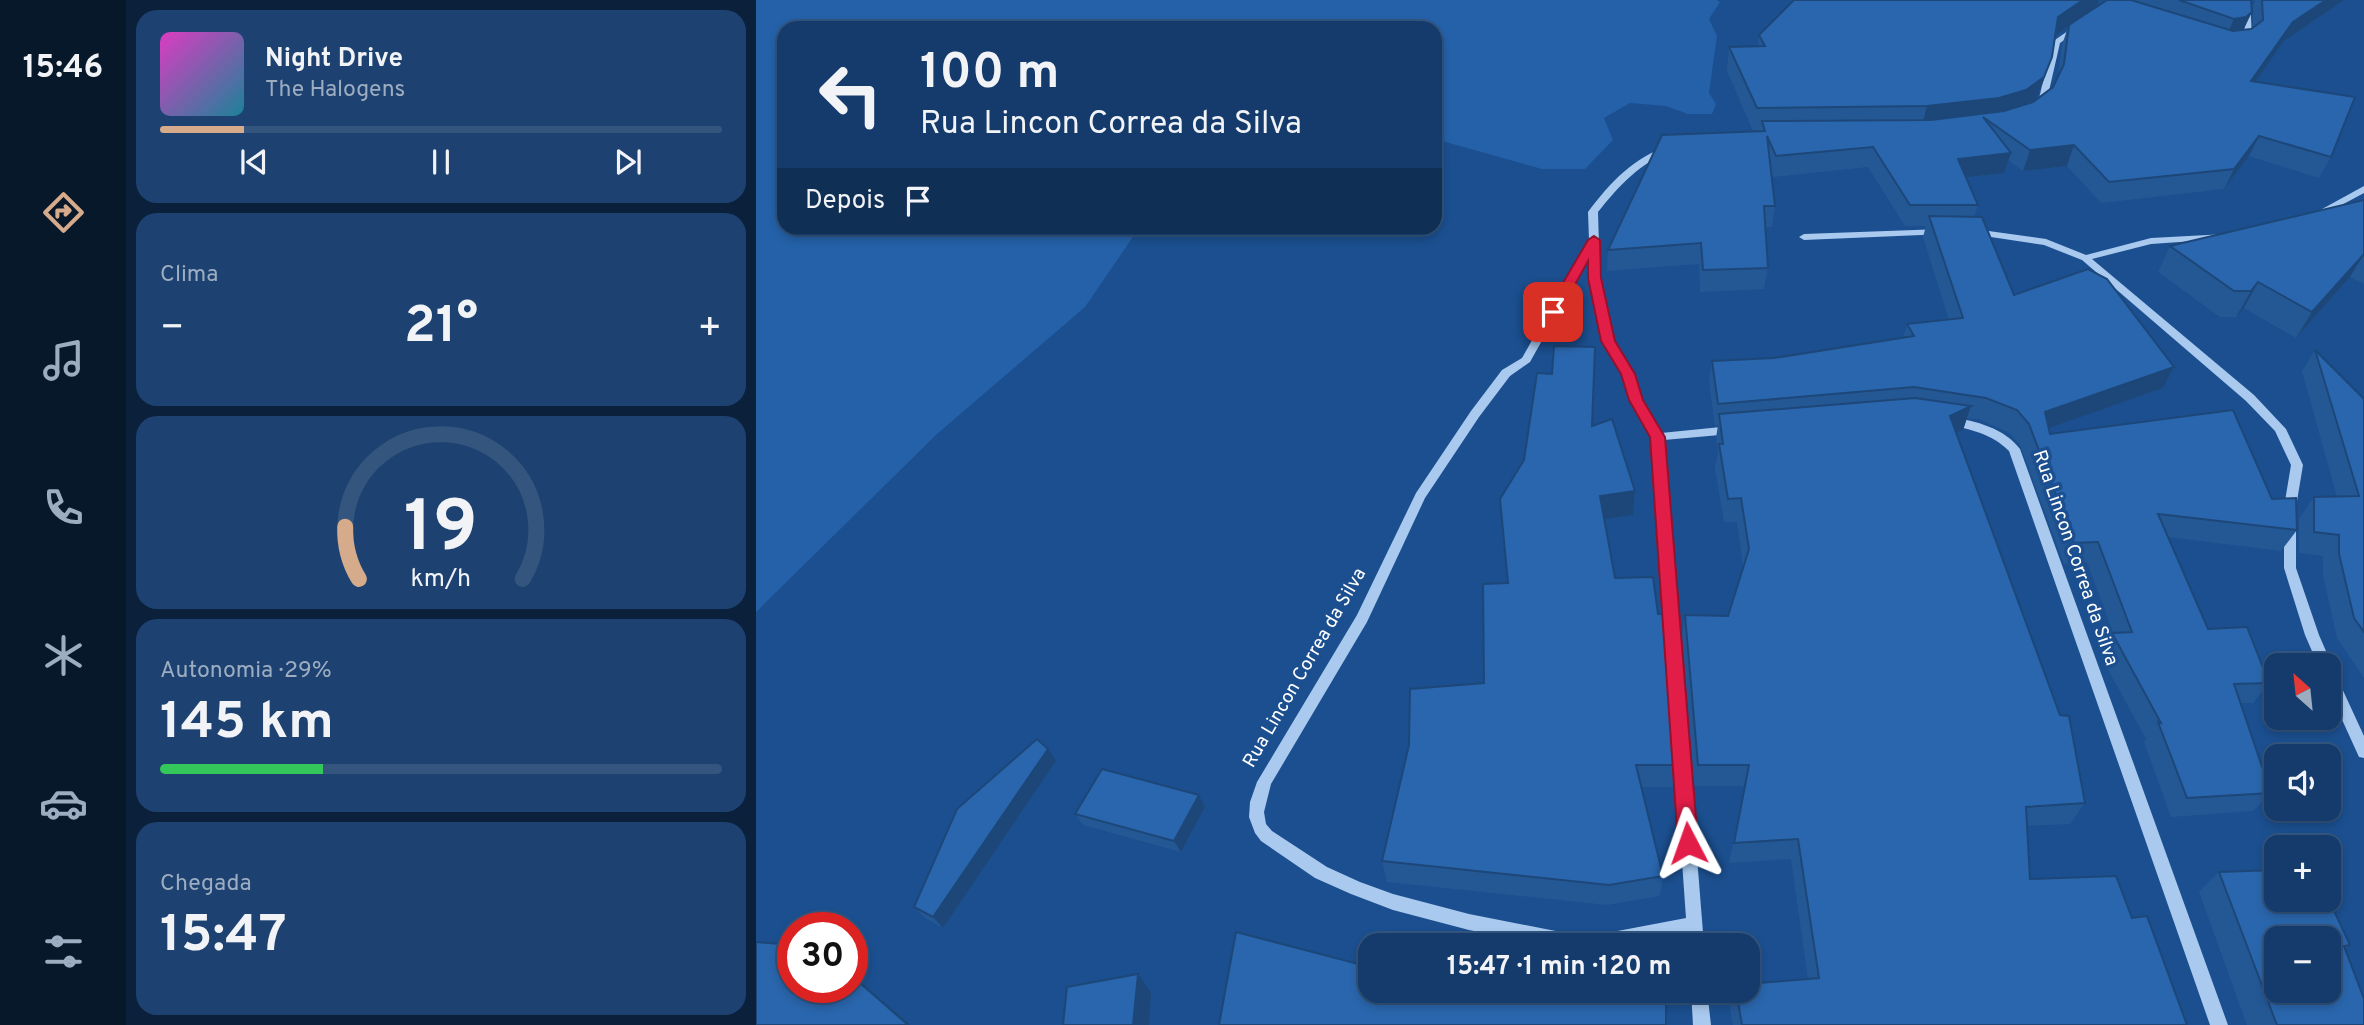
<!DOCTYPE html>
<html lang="pt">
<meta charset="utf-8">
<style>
:root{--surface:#143b6b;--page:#1d4271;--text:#f1f3f6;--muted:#9dadc1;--line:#33557e;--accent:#d6ab8b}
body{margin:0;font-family:Overpass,sans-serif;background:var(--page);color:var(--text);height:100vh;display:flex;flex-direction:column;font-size:26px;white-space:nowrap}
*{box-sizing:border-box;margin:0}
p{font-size:23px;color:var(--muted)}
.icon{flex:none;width:38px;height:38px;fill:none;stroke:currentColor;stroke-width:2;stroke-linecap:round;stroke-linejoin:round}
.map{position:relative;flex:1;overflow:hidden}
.sheet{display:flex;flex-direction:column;gap:10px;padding:10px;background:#0b203b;width:630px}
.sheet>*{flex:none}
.banner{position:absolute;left:21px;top:21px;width:665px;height:214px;border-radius:21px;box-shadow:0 4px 10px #0003,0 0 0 2px var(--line);background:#143b6b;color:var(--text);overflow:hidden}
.needle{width:46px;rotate:333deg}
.controls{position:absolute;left:1508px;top:653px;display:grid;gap:14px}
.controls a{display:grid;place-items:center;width:77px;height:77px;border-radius:14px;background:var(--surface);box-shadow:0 4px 10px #0003,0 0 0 2px var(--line);font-size:35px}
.speed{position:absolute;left:21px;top:912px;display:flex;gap:14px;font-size:35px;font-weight:700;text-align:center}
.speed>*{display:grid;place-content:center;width:91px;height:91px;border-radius:50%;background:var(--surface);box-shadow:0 4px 10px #0003,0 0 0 2px var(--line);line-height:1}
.speed .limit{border:10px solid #d22;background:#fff;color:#111}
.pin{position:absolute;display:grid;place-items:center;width:60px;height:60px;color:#fff;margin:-30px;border-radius:14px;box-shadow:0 4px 10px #0006}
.me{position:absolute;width:77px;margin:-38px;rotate:356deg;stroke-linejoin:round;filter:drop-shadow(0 0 5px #0008)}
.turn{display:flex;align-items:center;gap:24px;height:147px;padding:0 28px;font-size:32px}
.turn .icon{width:91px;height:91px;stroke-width:2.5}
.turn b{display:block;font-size:49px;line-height:60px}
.then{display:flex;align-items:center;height:66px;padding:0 28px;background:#0003;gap:14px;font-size:26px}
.big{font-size:52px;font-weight:700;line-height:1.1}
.sheet .widget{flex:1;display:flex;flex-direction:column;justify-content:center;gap:10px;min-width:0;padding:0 24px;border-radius:21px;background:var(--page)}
.sheet .dial{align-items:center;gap:0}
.dial svg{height:182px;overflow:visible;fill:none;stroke:var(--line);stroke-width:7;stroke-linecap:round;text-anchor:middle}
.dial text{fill:var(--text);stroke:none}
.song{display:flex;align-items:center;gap:21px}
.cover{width:84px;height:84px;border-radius:10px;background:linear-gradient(135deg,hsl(310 70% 55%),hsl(190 70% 35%))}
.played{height:7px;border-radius:4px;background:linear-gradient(90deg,var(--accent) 15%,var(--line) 15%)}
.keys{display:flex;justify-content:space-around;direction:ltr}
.heat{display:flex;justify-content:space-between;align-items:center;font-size:38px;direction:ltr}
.charge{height:10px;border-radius:5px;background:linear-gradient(90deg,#34c759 29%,var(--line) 0)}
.trip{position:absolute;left:602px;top:933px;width:402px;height:70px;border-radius:21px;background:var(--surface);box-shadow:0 4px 10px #0003,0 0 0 2px var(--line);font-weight:700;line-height:70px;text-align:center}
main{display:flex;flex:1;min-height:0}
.tabs{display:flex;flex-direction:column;width:126px;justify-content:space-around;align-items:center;background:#08182b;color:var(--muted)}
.tabs .icon{width:49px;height:49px}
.tabs .on{color:var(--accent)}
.tabs b{font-size:32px;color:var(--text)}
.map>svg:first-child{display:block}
.green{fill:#2461a8}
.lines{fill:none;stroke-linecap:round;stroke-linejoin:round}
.minor{fill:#a9c9ee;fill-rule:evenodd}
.wall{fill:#245895;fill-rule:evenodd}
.shaded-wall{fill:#1d4779}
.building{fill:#2a66ad;stroke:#1d4779;stroke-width:2;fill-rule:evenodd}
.route{fill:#e11d48;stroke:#92132f;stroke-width:2}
.labels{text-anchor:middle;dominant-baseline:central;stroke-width:7;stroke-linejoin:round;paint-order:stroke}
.street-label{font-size:19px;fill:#fff;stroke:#1b4f8f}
</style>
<main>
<nav class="tabs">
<b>15:46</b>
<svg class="icon on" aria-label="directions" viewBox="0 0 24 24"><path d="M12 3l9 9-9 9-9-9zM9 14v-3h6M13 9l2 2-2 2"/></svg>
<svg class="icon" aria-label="music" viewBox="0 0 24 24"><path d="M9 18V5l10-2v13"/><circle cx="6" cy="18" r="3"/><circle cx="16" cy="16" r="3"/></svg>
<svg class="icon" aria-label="phone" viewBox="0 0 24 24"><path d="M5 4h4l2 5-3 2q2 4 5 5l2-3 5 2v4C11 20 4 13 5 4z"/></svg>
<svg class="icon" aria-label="climate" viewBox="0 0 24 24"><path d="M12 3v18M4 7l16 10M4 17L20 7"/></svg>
<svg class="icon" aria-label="car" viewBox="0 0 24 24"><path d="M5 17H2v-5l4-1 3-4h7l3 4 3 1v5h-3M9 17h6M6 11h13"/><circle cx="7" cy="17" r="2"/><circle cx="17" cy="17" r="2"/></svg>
<svg class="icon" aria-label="filters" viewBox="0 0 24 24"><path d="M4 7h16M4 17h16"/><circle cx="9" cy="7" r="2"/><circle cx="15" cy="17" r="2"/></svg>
</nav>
<section class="sheet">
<div class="widget">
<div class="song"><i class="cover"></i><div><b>Night Drive</b><p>The Halogens</p></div></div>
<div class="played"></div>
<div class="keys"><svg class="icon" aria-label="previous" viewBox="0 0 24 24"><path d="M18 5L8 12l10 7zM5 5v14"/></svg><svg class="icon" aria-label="pause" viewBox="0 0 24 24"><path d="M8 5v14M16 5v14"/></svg><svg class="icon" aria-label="next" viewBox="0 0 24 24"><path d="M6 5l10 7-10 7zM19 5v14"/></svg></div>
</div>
<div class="widget"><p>Clima</p>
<div class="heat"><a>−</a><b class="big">21°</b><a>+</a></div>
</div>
<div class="widget dial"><svg viewBox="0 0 100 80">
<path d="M14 69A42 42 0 1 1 86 69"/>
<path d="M14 69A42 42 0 0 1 8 46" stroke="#d6ab8b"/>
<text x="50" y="56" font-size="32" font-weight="700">19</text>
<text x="50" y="72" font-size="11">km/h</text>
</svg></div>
<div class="widget"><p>Autonomia · 29%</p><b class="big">145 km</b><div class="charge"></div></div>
<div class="widget"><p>Chegada</p><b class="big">15:47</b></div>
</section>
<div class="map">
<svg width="1608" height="1025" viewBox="0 0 1608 1025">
<rect width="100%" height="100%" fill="#1b4f8f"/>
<polygon class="green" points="0,0 961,0 964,2 953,19 961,36 953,93 960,104 956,114 932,114 910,106 874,103 848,118 857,140 829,169 786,169 679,139 679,28 28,28 28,228 383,228 329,307 181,434 0,612"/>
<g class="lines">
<g class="minor">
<polygon points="1486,0 1494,0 1496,37 1487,43 1483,41 1488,36"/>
<polygon points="1319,26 1326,28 1304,43 1290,104 1285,109 1279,109 1278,107 1282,103 1296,42"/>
<path d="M914,146L917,147V151C884,162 863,186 842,212L844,278L857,341L877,374L886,400L905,433L975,426L981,430L975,434L908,440L948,945H932L931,933L873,945H788L713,930L637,910L595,894L559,878L505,841L499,833L493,817L494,802L501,782L601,615L660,493L715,411L746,370L766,358L833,240L832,212C854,183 878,156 914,146ZM833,257L834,278L847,341L867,374L874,400L896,437L930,918L830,937L713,914L637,894L604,882L571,867L516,831L510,824L508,812L515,784L611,622L669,498L723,417L754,376L774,362Z"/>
<polygon points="1608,186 1608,193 1565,216 1559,216 1557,214"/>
<polygon points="1186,229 1191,232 1189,234 1048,240 1043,237 1048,234"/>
<polygon points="1218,229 1290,239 1330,255 1395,238 1470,234 1470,238 1467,239 1395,244 1336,259 1498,395 1530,429 1547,465 1540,507 1540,568 1563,635 1576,665 1574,669 1573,665 1562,665 1549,635 1528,568 1528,507 1535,465 1519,431 1490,401 1326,260 1288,245 1215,234 1213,232"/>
<path d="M1195,417C1220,421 1248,428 1264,449L1472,1025H1454L1253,451C1235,433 1215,430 1191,424L1189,421L1191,418Z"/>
<polygon points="1573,669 1578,671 1608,736 1608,758 1603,757 1573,691"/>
<polygon points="935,990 951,990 955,1025 937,1025"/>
</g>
</g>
<g class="wall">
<path d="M1343,0L1340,7L1350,1L1348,0H1495L1488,30L1495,29L1497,27V5L1499,0H1588L1528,41L1499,82L1575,157L1563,178L1493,156L1468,189L1345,203L1311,166L1267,171L1252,160L1248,173L1210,178L1222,205L1218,217L1258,295L1418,367L1407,388L1293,428L1294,434L1516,499L1541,530L1525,551L1412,537L1452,629L1513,683L1497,703H1485L1515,793L1497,811L1415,817L1388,742L1390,739L1343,653L1357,633L1331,562L1308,564L1264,445L1252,432L1222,419L1211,418L1207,430L1200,433L1329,803L1314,824L1271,826L1274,879L1376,918L1431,1025H977L973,1003L977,990H992L1052,979L1035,859L973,863L988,786H938L926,638L929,615L972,616L987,566L981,522H968L959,468L962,452L960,438L962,425L959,426L953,382L956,361L1018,358L1147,338L1151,324L1193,320L1167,237L1170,226H1149L1112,167L1017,177L1015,173L1019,206L1016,227H1009L1012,268L1008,289L944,292L943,264L851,271L852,250L997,131L971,71L973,47L1002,46L1003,35ZM1312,27L1306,45L1302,77L1297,87L1280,99L1288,80L1299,36Z"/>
<polygon points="1608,200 1608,284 1594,277 1540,338 1488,308 1480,317 1464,317 1402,272 1414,246"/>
<polygon points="1559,350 1608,399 1608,678 1581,638 1567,575 1567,556 1543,553 1543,519 1558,497 1581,497 1546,371"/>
<polygon points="836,426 879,491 877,515 848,519 859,578 921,765 918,787 885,787 907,876 904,896 851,905 631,882 626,861 728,683 751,583 744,499 768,460"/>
<polygon points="300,761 187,928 169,918 158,907"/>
<polygon points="449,807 425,852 327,825 319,814"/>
<polygon points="1463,872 1594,945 1589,949 1608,1025 1491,1025 1443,892"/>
</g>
<g class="shaded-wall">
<polygon points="1327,0 1343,0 1340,8 1294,39 1302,17"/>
<polygon points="1570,0 1588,0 1528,41 1486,101 1495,81 1537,22"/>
<polygon points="1496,12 1485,35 1468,41 1478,19"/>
<polygon points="1296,57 1280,100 1263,113 1227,117 1165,130 1171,106"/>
<polygon points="1503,136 1493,156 1468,189 1478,169"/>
<polygon points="1318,145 1311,166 1267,171 1274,150"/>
<polygon points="1255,153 1248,173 1197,179 1202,159"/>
<polygon points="1608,254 1594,277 1540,338 1556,312"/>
<polygon points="1502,282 1488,308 1480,317 1495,291"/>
<polygon points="1418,367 1407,388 1279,433 1289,412"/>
<polygon points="1215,406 1207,430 1185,440 1194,416"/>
<polygon points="879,491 877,515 843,520 844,496"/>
<polygon points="292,749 300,761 187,928 177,917"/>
<polygon points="443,795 449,807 425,852 418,841"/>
<polygon points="96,974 154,1025 152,1025 96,976"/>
<polygon points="382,974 395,992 393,1025 377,1025"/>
</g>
<g class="building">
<polygon points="1038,0 1327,0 1302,17 1296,57 1288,77 1270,90 1243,98 1171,106 1001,108 973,47 1009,46 1003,35"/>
<polygon points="1351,0 1375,0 1477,31 1495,29 1507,20 1506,0 1570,0 1537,22 1495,81 1599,97 1575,157 1503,136 1478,169 1353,182 1318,145 1274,150 1227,117 1255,153 1202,159 1222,205 1154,205 1117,147 1020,156 1011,136 1019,206 1008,206 1012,268 947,270 945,243 852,250 906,135 1009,131 1006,121 1175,120 1248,111 1277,102 1297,87 1308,64 1313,25"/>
<polygon points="1423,0 1495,0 1496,12 1490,17 1478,19"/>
<polygon points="1608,200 1608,254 1556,312 1502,282 1495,291 1478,291 1414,246"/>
<polygon points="1173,216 1226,217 1258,295 1332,269 1351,279 1418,367 1289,412 1294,434 1477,410 1516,499 1540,498 1541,530 1402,514 1452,629 1491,627 1513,683 1478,684 1515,793 1431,798 1402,722 1405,723 1356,633 1376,632 1342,542 1318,543 1273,424 1261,410 1230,398 1158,387 962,404 956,361 1018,358 1158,336 1151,324 1207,318"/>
<polygon points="798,346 839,347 836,426 856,419 879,491 844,496 859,578 897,577 902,614 910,614 921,765 880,765 907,876 853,885 626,861 653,745 654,689 728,683 727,584 752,583 744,499 768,460 781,373 796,374"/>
<polygon points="1559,350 1608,399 1608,632 1598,618 1583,554 1583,535 1558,532 1558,497 1603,496"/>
<polygon points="1159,398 1215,406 1194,416 1304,715 1313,716 1329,803 1270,807 1274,879 1360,876 1376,918 1391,916 1431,1025 986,1025 980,990 992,990 992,984 1063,978 1042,839 978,843 993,765 942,765 929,615 972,616 993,549 985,498 972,499 963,444 967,444 963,414"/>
<polygon points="281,739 292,749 177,917 158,907 201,809"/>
<polygon points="346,769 443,795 418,841 319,814"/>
<path d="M1521,870V900H1573L1594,945L1588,946L1608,999V1025H1521L1463,872ZM1521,938H1573V990H1521Z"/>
<polygon points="480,932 614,967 614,990 910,990 910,1025 463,1025"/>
<polygon points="0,942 37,945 37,987 96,987 96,976 152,1025 0,1025"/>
<polygon points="382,974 377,1025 307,1025 311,987"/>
</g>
<polygon class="route" points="838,236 844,240 845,278 859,341 879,374 887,400 909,437 942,843 939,849 932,852 925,849 922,843 894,437 873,400 865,374 845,341 832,278 832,261 802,315 797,316 790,312 832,240"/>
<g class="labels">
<g class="street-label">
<text transform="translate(1319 558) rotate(71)">Rua Lincon Correa da Silva</text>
<text transform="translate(549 668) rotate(-60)">Rua Lincon Correa da Silva</text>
</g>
</g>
</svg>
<div class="controls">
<a><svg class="needle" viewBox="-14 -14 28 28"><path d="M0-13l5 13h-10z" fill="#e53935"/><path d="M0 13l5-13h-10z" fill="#9dadc1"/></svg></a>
<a><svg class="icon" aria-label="sound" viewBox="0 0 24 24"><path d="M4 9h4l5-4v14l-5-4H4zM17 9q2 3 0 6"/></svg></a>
<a>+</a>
<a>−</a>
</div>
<div class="speed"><div class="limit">30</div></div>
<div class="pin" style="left:797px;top:312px;background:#d93025"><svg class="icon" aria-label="arrive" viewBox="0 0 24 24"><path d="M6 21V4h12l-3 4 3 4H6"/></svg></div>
<svg class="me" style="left:932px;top:843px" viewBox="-20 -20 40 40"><path d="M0-17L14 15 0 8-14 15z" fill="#e11d48" stroke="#fff" stroke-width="4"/></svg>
<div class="trip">15:47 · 1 min · 120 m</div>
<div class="banner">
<div class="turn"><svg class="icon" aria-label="left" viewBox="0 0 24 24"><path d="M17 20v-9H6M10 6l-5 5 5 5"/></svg><div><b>100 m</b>Rua Lincon Correa da Silva</div></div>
<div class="then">Depois<svg class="icon" aria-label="arrive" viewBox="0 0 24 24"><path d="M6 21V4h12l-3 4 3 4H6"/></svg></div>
</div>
</div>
</main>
